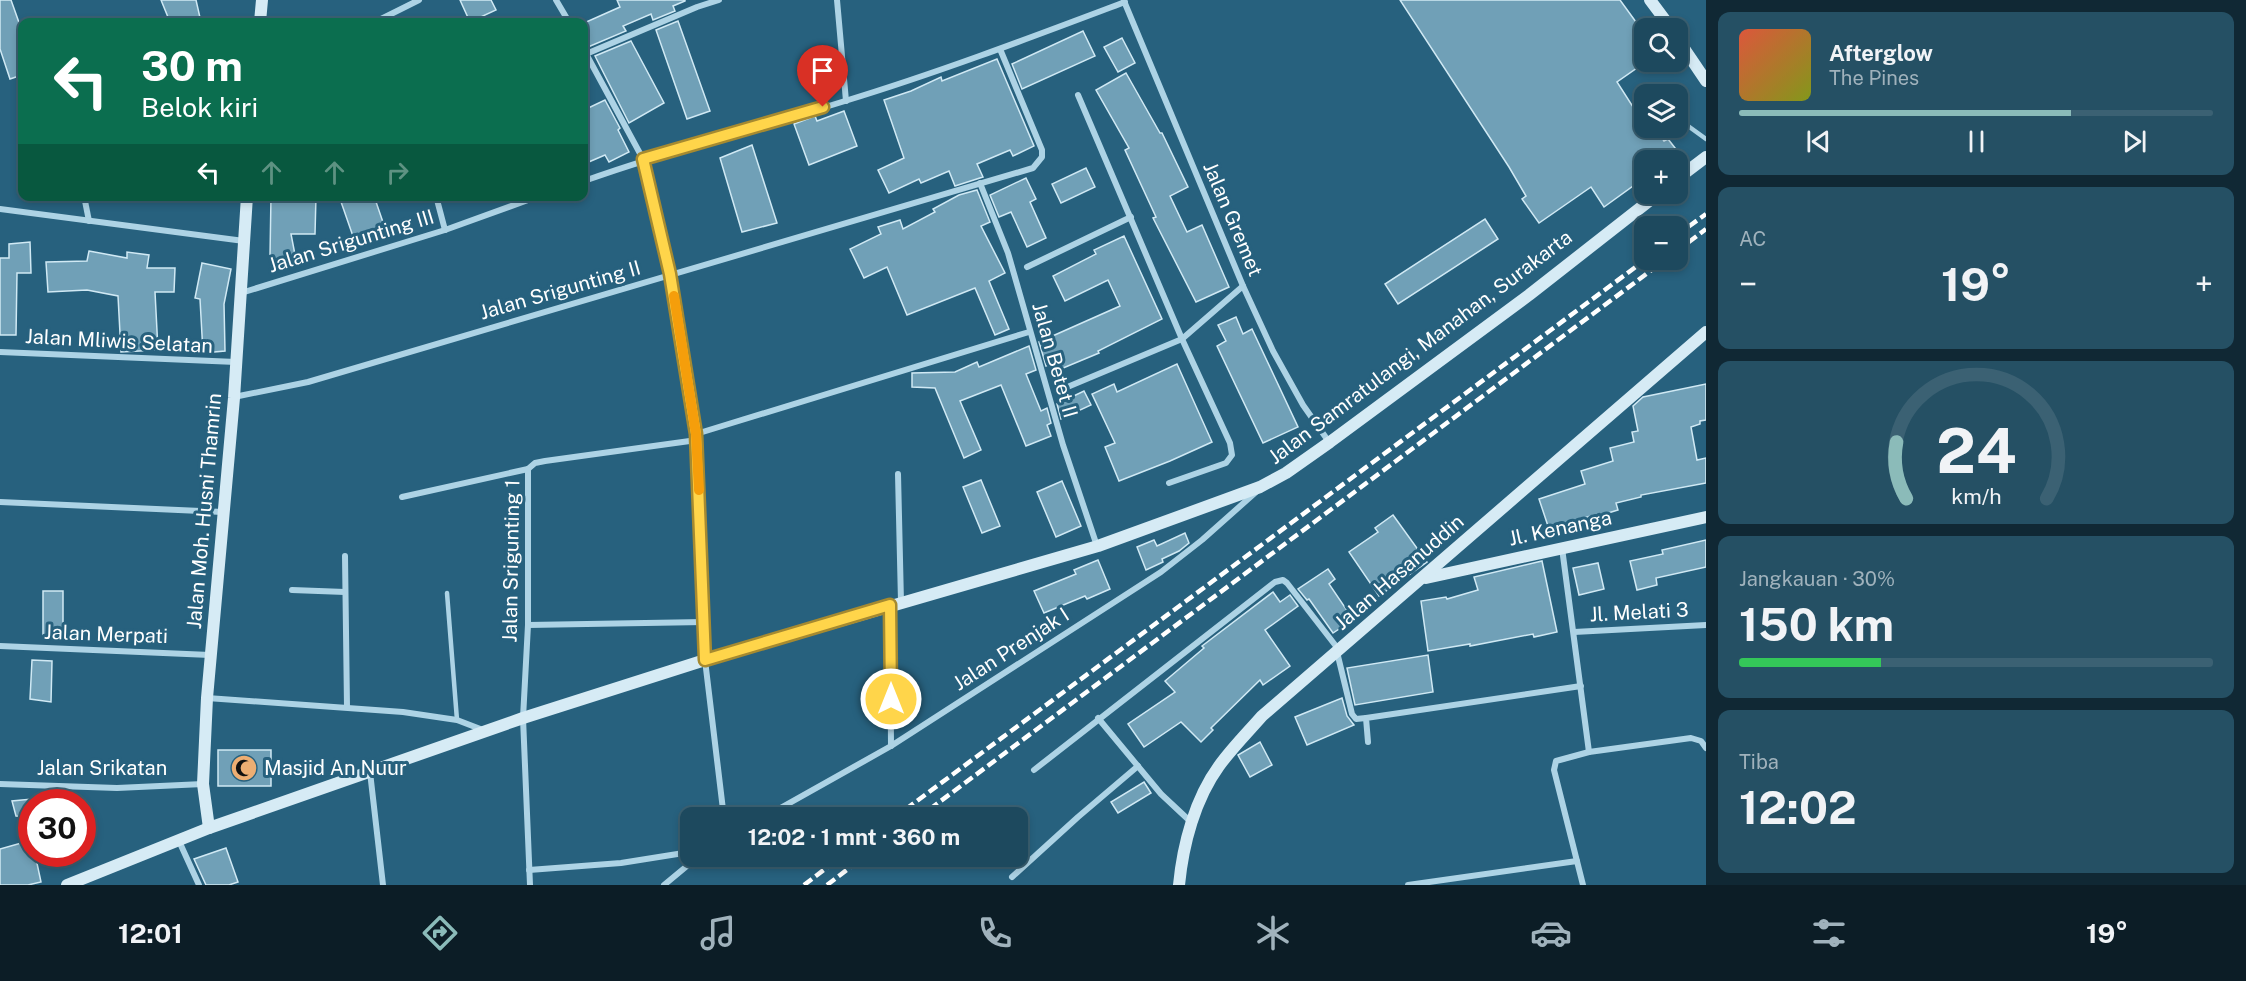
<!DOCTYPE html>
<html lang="id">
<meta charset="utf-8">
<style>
:root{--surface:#1d495e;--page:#255064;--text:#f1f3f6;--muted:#a0b2bc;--line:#3b6173;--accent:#8bbbb9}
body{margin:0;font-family:"Public Sans",sans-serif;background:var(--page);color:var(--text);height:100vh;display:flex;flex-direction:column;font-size:22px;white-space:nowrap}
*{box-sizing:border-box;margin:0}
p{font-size:20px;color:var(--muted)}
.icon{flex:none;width:33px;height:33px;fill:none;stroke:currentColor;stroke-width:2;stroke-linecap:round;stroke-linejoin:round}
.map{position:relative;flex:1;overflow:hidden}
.sheet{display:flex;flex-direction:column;gap:12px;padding:12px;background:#102834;width:540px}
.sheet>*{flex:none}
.banner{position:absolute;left:18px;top:18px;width:570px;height:183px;border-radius:12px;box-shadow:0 3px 9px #0003,0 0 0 2px var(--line);background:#0b6e4f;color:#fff;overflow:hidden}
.fabs{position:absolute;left:1634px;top:18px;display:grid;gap:12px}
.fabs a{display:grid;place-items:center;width:54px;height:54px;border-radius:12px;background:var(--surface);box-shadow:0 3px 9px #0003,0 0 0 2px var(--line);font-size:30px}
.speed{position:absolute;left:18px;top:789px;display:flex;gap:12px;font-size:30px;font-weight:700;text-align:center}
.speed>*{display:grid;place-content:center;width:78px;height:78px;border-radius:50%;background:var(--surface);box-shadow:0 3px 9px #0003,0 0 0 2px var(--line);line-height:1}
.speed .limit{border:9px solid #d22;background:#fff;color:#111}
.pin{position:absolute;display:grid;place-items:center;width:51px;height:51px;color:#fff;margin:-62px -26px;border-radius:50% 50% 50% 0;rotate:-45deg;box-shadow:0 0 6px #0007}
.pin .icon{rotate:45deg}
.me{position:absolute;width:66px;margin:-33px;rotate:0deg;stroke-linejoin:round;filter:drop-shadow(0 0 4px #0008)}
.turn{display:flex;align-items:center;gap:21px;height:126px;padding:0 24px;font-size:27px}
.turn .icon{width:78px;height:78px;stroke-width:2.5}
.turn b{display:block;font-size:42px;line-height:51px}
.lanes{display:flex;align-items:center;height:57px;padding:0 24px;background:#0003;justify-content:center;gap:30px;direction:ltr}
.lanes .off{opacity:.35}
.big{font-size:45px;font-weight:700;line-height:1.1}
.sheet .card{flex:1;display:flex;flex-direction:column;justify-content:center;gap:9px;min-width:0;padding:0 21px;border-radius:12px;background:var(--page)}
.sheet .dial{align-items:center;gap:0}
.dial svg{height:156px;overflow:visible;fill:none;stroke:var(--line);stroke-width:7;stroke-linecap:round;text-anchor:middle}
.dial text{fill:var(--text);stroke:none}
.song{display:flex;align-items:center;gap:18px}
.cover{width:72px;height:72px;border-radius:9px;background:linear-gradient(135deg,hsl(10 70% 55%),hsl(70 70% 35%))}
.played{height:6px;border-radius:3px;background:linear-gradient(90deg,var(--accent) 70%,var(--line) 70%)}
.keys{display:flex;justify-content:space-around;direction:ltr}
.heat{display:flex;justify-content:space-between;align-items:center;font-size:33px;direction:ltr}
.charge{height:9px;border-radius:4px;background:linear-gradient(90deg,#34c759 30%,var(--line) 0)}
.trip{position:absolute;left:680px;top:807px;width:348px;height:60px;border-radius:12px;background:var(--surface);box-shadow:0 3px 9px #0003,0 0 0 2px var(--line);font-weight:700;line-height:60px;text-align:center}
.menu{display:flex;height:96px;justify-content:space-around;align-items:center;background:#0c1d26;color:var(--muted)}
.menu .icon{width:42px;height:42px}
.menu .selected{color:var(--accent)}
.menu b{font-size:27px;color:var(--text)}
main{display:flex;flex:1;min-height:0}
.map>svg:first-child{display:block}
.building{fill:#70a0b7;stroke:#d0e9f4;stroke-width:1.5}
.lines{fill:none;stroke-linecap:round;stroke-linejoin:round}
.lane{stroke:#add3e5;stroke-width:4.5}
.street{stroke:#add3e5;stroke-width:6}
.secondary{stroke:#d6ebf5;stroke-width:12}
.rail{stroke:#fff;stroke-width:4.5;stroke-dasharray:10 4.5;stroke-linecap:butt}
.route-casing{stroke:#a68a30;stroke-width:15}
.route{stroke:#ffd54a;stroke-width:10}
.slow{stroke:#f59e0b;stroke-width:10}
.labels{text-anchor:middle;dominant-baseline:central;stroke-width:6;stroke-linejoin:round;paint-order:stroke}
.street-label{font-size:20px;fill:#fff;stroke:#27617e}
.poi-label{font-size:20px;fill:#fff;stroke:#27617e;text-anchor:start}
</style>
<main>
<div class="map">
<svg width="1706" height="885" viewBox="0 0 1706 885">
<rect width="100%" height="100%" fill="#27617e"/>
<g class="building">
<polygon points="0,0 11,0 22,31 22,75 10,79 0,49"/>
<polygon points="161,0 196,0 201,22 170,22"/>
<polygon points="460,0 491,0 496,10 470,22"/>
<polygon points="617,0 685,0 685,1 673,6 675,11 653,20 651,14 623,26 626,31 588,47 584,40 584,23 620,7"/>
<polygon points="1400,0 1620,0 1644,33 1644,63 1617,82 1644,124 1644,128 1655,128 1664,141 1668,139 1679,153 1668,160 1644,160 1644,178 1604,207 1591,187 1539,223 1522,199 1526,196 1509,167"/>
<polygon points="678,21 710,111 687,119 656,30"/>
<polygon points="1083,31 1095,56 1022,89 1012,64"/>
<polygon points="1122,38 1135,63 1118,72 1104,47"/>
<polygon points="631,41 664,103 629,123 595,56"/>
<polygon points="997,59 1034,146 1013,156 1010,150 977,164 983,177 955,186 949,171 921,183 919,179 889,193 878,170 904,158 884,100 911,91 941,77 942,81"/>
<polygon points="1126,73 1160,133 1162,133 1188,187 1170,196 1187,232 1202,225 1229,287 1196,302 1153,218 1156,217 1125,150 1129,148 1096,90"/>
<polygon points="605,100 620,128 618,130 629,152 609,162 605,155 584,164 584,110"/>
<polygon points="844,111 857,146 809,165 794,124 815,116 817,121"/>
<polygon points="752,145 777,223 742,232 720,158"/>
<polygon points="1086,168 1095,187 1061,203 1052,184"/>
<polygon points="1026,178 1036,199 1030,202 1046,238 1027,247 1011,212 999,217 990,195"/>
<polygon points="977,190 990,222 981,226 1005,273 989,281 1009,329 995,335 975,288 907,315 887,267 864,278 850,249 881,234 878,227 900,220 903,229 935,212 933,209 959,195"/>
<polygon points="271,196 316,196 315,234 291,234 297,265 272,269 270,256"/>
<polygon points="339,196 374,196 386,231 355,242"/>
<polygon points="1485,219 1498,239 1398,304 1385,284"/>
<polygon points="1124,236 1162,319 1098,351 1099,353 1056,371 1053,363 1046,366 1039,342 1120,306 1108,280 1065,301 1053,276 1096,254 1094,250"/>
<polygon points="30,242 31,273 17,273 16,335 0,335 0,258 9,258 9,244"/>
<polygon points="89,251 127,258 127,252 149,255 147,268 175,268 174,292 155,292 158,350 121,352 118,296 87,290 48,292 46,262 87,261"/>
<polygon points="202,263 231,269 224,304 225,351 203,353 200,299 195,298"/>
<polygon points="1236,317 1243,334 1252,329 1298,427 1263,443 1217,346 1226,341 1218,325"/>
<polygon points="1029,346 1036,370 1026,374 1041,411 1047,408 1051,423 1047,425 1051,436 1026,446 1001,385 960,401 981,450 964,458 935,388 912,387 912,373 955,372 977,362 979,367"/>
<polygon points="1177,364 1212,442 1170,461 1119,481 1105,447 1115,443 1092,394 1114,384 1117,392"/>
<polygon points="1706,384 1706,420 1700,421 1700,424 1691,427 1697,460 1706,458 1706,483 1641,495 1641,497 1616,503 1618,510 1595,517 1594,515 1549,529 1539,499 1585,484 1581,471 1613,461 1610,448 1634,442 1632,432 1638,431 1633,406 1643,397"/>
<polygon points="1084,391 1091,405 1061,419 1057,404"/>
<polygon points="981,480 1000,526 982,533 963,487"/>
<polygon points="1062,481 1081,526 1056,537 1037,492"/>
<polygon points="1393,515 1427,562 1379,596 1349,552 1378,532 1375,528"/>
<polygon points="1185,533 1189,543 1179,551 1162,559 1163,562 1146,570 1137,547 1154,540 1157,546"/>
<polygon points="1706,540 1706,567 1656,578 1657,585 1637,590 1630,561 1663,554 1662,550"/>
<polygon points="1098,560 1110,589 1087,599 1085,596 1044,613 1034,591 1076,574 1074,570"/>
<polygon points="1542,561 1557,632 1534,637 1533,634 1470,646 1470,644 1428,651 1421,601 1446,597 1447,599 1478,590 1474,577"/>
<polygon points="1598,563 1604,589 1579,595 1573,568"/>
<polygon points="1328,569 1335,579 1329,584 1348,612 1369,609 1333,633 1309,599 1307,600 1298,589"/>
<rect x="43" y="591" width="20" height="44"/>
<polygon points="1273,592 1280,602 1290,595 1298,606 1265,630 1290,666 1263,685 1260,680 1211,728 1213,730 1201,742 1181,722 1144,747 1128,724 1175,692 1165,681 1204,648 1202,646"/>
<polygon points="1428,655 1433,692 1355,705 1347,668"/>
<polygon points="32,660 52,661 51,702 30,699"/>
<polygon points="1342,698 1347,716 1354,725 1307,745 1295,717"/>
<polygon points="1260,742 1272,765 1250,777 1238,755"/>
<rect x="218" y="750" width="53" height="36"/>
<polygon points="1144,782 1151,793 1118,813 1111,802"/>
<polygon points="32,799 32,817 16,816 12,801"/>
<polygon points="32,840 32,854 35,854 41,882 28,885 0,885 0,849"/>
<polygon points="226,848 238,882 229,885 206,885 194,859"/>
</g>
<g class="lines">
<g class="lane">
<polyline points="1677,118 1706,139"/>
<polyline points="447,593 457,720"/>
</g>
<g class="street">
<polyline points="556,0 569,22"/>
<polyline points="837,0 846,101"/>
<polyline points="1124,1 1243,286 1273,351 1303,405 1329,442"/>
<polyline points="375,22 419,0"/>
<polyline points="584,50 643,159 670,275 696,434 705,660 724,818"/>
<polyline points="586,54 697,7 719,0"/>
<polyline points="1078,95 1182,339 1230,443 1232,455 1226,463 1169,483"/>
<path d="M584,181C670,150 758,128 845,101C940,72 1032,37 1125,2"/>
<polyline points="980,183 1008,253 1063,445 1097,546"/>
<polyline points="84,196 89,221"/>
<polyline points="436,196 445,230"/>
<polyline points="0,209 244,241"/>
<polyline points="1027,267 1131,217"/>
<polyline points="241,293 445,230 539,196"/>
<polyline points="0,352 236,362"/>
<polyline points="1065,388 1182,339 1243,286"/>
<polyline points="234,397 308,382 1033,168 1042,157 1042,150 1000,49"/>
<polyline points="696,434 1029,332"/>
<polyline points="898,474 901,602"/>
<polyline points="402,497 528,469"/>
<polyline points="0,502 223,512"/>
<polyline points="1562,548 1589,752"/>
<polyline points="345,556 347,707"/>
<polyline points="292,590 345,592"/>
<polyline points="890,606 891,746"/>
<polyline points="528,625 704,622"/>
<polyline points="1574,632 1706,625"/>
<polyline points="0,646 210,655"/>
<polyline points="1337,652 1352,714 1356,719 1366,718"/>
<polyline points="207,698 403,712 457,720 483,730"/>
<polyline points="1098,718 1161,794 1192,823"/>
<polyline points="1368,742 1366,718 1581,686"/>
<polyline points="1034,770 1275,582 1283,580 1287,583 1339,650"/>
<polyline points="370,772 383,885"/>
<polyline points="0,784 117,788 203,784"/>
<polyline points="763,818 891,746 1161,572 1202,540 1256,492"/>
<polyline points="179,841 199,885"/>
<polyline points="529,870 621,863 690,852"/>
<polyline points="1012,877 1078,817 1138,766"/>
<polyline points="530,885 523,718 528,625 528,469 535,463 545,461 697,440"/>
<polyline points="664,885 699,856"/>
<polyline points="1408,885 1577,861"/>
<polyline points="1583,885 1554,770 1556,761 1589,752 1691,738 1701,741 1706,748"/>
</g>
<g class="secondary">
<polyline points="1650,0 1671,28"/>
<polyline points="260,22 262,0"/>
<polyline points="1677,38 1706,81"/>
<polyline points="1677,179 1706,157"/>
<polyline points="1426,578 1706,517"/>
<polyline points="209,828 203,784 207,698 234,398 247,196"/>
<polyline points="67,885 209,828 523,718 705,660 1098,546 1260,487 1286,473 1330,442 1529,295 1658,194"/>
<path d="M1179,885C1183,844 1195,799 1219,766C1232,748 1248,732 1262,716L1706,332"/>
</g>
<g class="rail">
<polyline points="1677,235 1706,214"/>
<polyline points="1677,251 1706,229"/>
<polyline points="894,818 1645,260"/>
<polyline points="918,818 1665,260"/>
<polyline points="804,885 842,856"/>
<polyline points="827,885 865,856"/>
</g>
</g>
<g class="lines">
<defs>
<polyline id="route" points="823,107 643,159 670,274 696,434 705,660 890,605 891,699"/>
</defs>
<use href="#route" class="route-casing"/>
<use href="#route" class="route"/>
<polyline class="slow" points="674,296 696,434 699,490"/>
</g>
<defs>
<symbol id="mosque-disc" viewBox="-11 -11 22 22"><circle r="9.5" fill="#edae73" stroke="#27617e"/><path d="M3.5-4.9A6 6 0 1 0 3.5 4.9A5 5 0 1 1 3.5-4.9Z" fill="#111"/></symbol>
</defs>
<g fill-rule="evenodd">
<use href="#mosque-disc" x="229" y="753" width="30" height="30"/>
</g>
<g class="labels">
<g class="street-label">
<text transform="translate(1233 219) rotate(67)">Jalan Gremet</text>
<text transform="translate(351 241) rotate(-17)">Jalan Srigunting III</text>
<text transform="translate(560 290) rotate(-16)">Jalan Srigunting II</text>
<text transform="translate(119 341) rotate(3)">Jalan Mliwis Selatan</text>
<text transform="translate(1420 347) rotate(-37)">Jalan Samratulangi, Manahan, Surakarta</text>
<text transform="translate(1055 360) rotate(74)">Jalan Betet II</text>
<text transform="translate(204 511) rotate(-85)">Jalan Moh. Husni Thamrin</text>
<text transform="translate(1560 528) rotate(-12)">Jl. Kenanga</text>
<text transform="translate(511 561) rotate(-89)">Jalan Srigunting 1</text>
<text transform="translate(1399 572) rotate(-41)">Jalan Hasanuddin</text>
<text transform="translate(1639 612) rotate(-3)">Jl. Melati 3</text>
<text transform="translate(106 634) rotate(2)">Jalan Merpati</text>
<text transform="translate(1011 649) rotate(-33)">Jalan Prenjak I</text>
<text x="102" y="768">Jalan Srikatan</text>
</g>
<g class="poi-label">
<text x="264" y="768">Masjid An Nuur</text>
</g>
</g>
</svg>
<div class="fabs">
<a><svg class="icon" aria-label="search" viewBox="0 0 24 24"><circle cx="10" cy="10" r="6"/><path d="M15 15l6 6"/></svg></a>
<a><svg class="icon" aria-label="layers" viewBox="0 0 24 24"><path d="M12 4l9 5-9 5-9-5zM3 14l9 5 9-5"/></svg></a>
<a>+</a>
<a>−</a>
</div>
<div class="speed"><div class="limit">30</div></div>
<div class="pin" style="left:823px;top:107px;background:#d93025"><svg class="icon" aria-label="arrive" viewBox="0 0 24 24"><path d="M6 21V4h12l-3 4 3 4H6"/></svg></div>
<svg class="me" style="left:891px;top:699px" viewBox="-20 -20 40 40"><circle r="17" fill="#ffd54a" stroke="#fff" stroke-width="3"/><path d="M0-11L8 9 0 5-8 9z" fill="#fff"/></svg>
<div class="trip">12:02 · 1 mnt · 360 m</div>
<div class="banner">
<div class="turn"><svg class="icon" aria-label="left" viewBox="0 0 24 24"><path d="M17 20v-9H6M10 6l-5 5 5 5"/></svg><div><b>30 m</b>Belok kiri</div></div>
<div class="lanes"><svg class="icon" aria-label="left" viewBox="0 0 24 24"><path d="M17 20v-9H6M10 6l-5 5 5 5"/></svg><svg class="icon off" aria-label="ahead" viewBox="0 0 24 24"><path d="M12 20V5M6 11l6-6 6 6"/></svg><svg class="icon off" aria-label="ahead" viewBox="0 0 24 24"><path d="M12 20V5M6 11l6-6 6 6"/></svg><svg class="icon off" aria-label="right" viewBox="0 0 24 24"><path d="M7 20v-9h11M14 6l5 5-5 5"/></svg></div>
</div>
</div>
<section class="sheet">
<div class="card">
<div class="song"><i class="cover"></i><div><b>Afterglow</b><p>The Pines</p></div></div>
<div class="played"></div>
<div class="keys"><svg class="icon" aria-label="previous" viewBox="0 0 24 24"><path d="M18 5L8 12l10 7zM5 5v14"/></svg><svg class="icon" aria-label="pause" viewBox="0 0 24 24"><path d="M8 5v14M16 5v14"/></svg><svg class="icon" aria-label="next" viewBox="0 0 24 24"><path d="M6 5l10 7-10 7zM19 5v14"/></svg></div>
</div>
<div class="card"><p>AC</p>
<div class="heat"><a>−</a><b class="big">19°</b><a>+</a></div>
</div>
<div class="card dial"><svg viewBox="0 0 100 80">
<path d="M14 69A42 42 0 1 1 86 69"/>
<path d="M14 69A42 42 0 0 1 9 40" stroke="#8bbbb9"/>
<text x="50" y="56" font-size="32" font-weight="700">24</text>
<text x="50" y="72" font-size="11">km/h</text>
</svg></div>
<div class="card"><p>Jangkauan · 30%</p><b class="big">150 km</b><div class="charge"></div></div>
<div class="card"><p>Tiba</p><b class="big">12:02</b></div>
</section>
</main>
<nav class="menu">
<b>12:01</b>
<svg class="icon selected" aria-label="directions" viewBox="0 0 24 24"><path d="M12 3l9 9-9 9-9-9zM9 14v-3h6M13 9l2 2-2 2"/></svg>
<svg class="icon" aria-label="music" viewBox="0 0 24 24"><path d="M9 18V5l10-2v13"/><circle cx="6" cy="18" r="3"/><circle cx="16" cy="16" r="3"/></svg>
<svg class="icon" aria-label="phone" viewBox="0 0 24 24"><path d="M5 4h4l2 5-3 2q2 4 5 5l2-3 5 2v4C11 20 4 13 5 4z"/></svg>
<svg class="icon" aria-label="climate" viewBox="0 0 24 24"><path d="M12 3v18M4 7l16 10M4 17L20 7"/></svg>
<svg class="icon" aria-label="car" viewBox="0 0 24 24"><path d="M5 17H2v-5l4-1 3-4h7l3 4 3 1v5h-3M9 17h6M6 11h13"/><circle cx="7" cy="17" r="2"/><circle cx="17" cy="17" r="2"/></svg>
<svg class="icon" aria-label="filters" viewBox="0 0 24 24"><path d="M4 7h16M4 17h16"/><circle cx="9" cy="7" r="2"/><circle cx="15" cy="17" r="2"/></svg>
<b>19°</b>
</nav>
